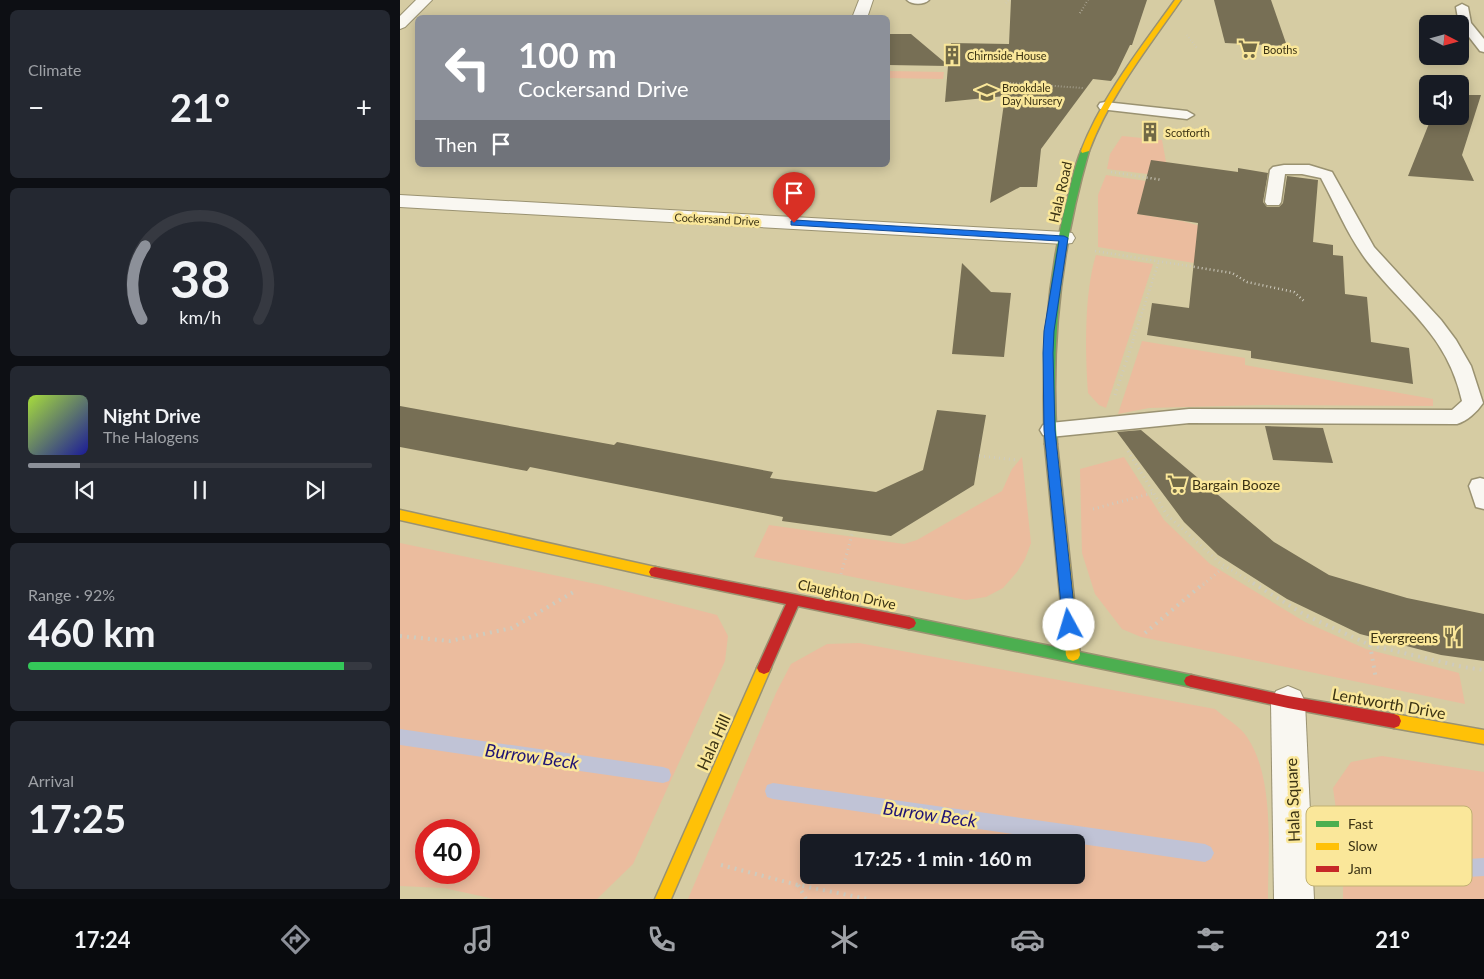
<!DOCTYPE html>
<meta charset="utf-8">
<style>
:root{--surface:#171b24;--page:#242831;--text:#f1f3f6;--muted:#9ea1a6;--line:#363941;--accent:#8c9099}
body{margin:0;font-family:Lato,sans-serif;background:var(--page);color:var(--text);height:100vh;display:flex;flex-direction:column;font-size:19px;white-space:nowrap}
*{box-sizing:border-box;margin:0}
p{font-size:16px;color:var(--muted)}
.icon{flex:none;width:28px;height:28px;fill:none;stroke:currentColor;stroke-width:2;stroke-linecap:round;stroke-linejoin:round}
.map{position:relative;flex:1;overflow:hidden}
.sheet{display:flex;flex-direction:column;gap:10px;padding:10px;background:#0d0f14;width:400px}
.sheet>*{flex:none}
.hud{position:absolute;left:15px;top:15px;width:475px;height:152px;border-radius:8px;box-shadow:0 2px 12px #0003;background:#8c9099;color:#fff;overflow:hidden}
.needle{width:32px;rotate:96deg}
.buttons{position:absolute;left:1019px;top:15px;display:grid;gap:10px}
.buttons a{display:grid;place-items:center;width:50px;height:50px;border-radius:8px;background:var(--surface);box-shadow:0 2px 12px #0003;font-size:25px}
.speed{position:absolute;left:15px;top:819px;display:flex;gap:10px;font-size:25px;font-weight:700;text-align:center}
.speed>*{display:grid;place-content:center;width:65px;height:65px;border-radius:50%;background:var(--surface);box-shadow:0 2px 12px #0003;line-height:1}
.speed .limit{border:8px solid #d22;background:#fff;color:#111}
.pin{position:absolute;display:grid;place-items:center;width:42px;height:42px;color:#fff;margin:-51px -21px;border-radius:50% 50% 50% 0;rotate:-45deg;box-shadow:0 0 5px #0007}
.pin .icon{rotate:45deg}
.me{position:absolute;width:55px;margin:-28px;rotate:354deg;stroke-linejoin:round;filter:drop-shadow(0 0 4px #0008)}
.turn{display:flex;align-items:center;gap:18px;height:105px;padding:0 20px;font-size:22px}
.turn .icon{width:65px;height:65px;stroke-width:2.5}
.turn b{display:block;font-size:35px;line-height:42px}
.then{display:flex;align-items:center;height:48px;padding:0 20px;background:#0003;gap:10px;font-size:19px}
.big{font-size:38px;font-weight:700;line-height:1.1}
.sheet .tile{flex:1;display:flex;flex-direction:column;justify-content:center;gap:8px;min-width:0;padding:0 18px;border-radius:8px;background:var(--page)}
.sheet .dial{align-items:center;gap:0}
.dial svg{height:130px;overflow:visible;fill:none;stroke:var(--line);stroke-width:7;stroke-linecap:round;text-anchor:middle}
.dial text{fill:var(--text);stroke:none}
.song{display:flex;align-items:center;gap:15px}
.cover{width:60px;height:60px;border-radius:8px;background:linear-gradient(135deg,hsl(80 70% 55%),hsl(240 70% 35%))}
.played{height:5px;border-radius:2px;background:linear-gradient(90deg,var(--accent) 15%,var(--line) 15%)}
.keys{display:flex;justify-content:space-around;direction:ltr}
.heat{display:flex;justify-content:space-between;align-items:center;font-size:28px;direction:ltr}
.charge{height:8px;border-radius:4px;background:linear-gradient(90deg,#34c759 92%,var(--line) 0)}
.trip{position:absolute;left:400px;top:834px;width:285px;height:50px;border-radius:8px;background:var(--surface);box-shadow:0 2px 12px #0003;font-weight:700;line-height:50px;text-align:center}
.dock{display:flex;height:80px;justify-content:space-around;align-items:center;background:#090b0e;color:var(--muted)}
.dock .icon{width:35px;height:35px}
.dock .active{color:var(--accent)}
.dock b{font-size:22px;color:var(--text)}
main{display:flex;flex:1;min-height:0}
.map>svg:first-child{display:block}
.green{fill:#ebbc9e;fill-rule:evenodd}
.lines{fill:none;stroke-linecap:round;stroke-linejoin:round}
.stream{fill:#c0c3d6;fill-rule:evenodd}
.building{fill:#776f55}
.lane-casing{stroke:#9a9271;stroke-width:3}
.street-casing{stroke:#9a9271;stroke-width:2}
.fast-casing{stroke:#9a9271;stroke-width:3}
.slow-casing{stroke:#9a9271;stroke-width:3}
.jam-casing{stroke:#9a9271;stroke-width:3}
.path-far3{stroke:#cecbbe;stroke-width:2;stroke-dasharray:0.5 2.5;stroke-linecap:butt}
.path-far2{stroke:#cecbbe;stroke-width:2.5;stroke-dasharray:1 3;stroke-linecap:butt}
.path-far1{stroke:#cecbbe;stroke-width:3;stroke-dasharray:1 4;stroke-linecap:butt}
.path{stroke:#cecbbe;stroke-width:4;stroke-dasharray:2 5;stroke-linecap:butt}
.lane{fill:#f9f7f1;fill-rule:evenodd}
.street{fill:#f9f7f1;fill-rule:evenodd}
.fast{fill:#4caf50;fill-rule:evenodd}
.slow{fill:#ffc107;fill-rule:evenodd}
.jam{fill:#c62828;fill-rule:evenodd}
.route{fill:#1a73e8;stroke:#114b97}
.labels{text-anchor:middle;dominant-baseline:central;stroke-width:5;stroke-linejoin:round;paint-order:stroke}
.far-poi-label{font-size:11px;fill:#3b3314;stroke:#fae79a;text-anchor:start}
.far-street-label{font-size:11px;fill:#3b3314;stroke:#fae79a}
.street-label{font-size:14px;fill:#3b3314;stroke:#fae79a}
.poi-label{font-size:14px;fill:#3b3314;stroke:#fae79a;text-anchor:start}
.near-street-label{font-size:16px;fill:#3b3314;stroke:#fae79a}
.near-water-label{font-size:18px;font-style:italic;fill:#1e1375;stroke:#fae79a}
.key{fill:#fae79a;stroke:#c1b172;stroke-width:1}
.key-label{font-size:14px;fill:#3b3314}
</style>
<main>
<section class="sheet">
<div class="tile"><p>Climate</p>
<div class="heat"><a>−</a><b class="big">21°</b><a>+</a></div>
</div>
<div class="tile dial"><svg viewBox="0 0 100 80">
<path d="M14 69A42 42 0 1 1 86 69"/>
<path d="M14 69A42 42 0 0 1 16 24" stroke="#8c9099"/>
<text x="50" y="56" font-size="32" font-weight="700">38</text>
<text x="50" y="72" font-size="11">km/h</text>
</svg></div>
<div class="tile">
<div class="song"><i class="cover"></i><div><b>Night Drive</b><p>The Halogens</p></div></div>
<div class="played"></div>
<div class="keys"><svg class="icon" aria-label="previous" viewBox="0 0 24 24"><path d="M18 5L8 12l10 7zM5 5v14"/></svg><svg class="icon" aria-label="pause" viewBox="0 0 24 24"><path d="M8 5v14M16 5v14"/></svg><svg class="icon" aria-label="next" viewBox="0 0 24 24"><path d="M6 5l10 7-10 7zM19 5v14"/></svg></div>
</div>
<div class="tile"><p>Range · 92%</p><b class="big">460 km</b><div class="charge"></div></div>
<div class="tile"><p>Arrival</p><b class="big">17:25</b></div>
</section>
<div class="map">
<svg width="1084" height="899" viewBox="0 0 1084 899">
<rect width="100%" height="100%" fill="#d6cca3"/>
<g class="green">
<polygon points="488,71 544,72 543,79 488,78"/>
<polygon points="722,136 762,140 766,162 763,176 707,169 710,154"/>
<polygon points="706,175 746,181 738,214 782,221 815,230 812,266 698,247 698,195"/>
<path d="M696,255L753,264L706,408L699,405L688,393C685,353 684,293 696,255Z"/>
<polygon points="742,341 845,358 845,365 1033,399 1033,406 862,405 749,408 718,414"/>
<polygon points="622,457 631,543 625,559 617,572 603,588 586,597 566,600 354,557 369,525 504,544 517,540 602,491 612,469"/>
<polygon points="724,457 764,520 810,564 905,622 966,649 1059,673 1065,704 741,637 722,629 695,594 682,553 680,469"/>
<path d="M0,543L201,585L317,615L328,636L325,661L233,864L197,899H94L44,888L0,886ZM26,830H69V872H26Z"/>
<path d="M459,643L815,709C825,718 840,726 847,737C875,778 868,851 868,899H288L376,693L391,664L427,644ZM409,842H676V875H409Z"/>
<polygon points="982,756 1084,772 1084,899 943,899 943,859 933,788 951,762"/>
</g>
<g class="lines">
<g class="stream">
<polygon points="0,729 263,767 269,769 271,775 269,781 263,783 0,745"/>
<polygon points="373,783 805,844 811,847 814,853 811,859 805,862 373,799 367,797 365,791 367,785"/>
<polygon points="1084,858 1084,876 969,883 963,880 960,874 963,868 969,865"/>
</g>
</g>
<g class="building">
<polygon points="611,0 747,0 732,45 730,45 716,74 711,81 693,79 641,149 637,187 620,187 590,203 605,96 545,102 548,66 488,65 488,34 511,34 549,66 551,43 609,44"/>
<polygon points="814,0 871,0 887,46 825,43"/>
<polygon points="1060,95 1081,95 1062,155 1074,181 1008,176 1032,116 1060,116"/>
<polygon points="751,160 838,172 838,168 868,173 863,202 867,207 879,207 883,203 887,176 918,180 913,242 933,245 933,255 943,256 945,294 967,297 971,342 1009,348 1013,384 851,358 851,351 747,335 752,303 789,308 798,223 737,214"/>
<polygon points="562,263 591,292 611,293 604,357 552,354"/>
<polygon points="0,406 214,445 217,442 373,472 370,478 476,492 523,470 537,410 586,415 574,485 491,536 382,521 383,517 130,467 127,471 0,447"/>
<polygon points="865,426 923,428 933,463 873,460"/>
<polygon points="741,430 874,542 929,575 1007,598 1084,614 1084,661 1041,655 960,634 887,599 818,555 784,522 717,432"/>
</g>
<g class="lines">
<defs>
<g id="lane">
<path d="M507,0H529C524,5 512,5 507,0Z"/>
<polygon points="1062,4 1068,7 1071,23 1084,39 1084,52 1080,51 1059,24 1056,7"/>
<polygon points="705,102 787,111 794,115 787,119 700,109 698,106 700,103"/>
<path d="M884,165H909L932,172L974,247L1041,320L1056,340L1071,366L1083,403C1077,412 1067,421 1057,424L789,423L650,437L643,435L640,430L643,425L650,423L789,409L1052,410L1062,401C1047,334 1006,311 967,261C948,236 936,206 921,178L902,174H885L881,202L879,205H867L865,202L870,170L873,167Z"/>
<polygon points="1080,478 1084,479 1084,509 1076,507 1069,486 1072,480"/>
</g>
<g id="street">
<polygon points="16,0 32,0 5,27 0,29 0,16"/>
<polygon points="459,0 473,0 467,18 452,18"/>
<polygon points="0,195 664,232 672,233 675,238 672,243 664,244 0,207"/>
<polygon points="888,686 900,691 905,702 914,899 874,899 871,702 876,691"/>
</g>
<g id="fast">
<path d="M682,149L689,151C661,248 650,344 657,444L651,448L645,444C641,363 647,283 666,204C671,187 674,166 682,149Z"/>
<polygon points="509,617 791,675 796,677 798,681 796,685 791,687 509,629 504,627 502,623 504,619"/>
</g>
<g id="slow">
<path d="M775,0H781C747,49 710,95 689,151L682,153L681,151C703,95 740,49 775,0Z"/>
<polygon points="651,440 657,444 680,655 678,659 673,661 668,659 666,655 645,444"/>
<polygon points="0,510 255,567 259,568 261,572 259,576 255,577 0,520"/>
<polygon points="364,662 369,664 371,668 271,899 255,899 357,668 359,664"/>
<polygon points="994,714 1084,730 1084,744 994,728 989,726 987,721 989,716"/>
</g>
<g id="jam">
<polygon points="255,567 509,617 514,619 516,623 514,627 509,629 398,606 369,672 364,674 359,672 357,668 386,604 255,577 251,576 249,572 251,568"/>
<polygon points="791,675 888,696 994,714 999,716 1001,721 999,726 994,728 888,708 791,687 786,685 784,681 786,677"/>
</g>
</defs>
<use href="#lane" class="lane-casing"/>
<use href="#street" class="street-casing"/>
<use href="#fast" class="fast-casing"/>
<use href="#slow" class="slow-casing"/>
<use href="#jam" class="jam-casing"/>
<g class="path-far3">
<polyline points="606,3 609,0"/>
<polyline points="680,13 688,0"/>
<polyline points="787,35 797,48"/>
<polyline points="610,83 683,88"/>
</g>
<g class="path-far2">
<polyline points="711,172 762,180"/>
<polyline points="695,251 832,273 847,282 894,292 904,301"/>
<polyline points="733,340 759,261"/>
</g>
<g class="path-far1">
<polyline points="715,395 734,338"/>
<polyline points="728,451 767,515 820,563 856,585"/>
<polyline points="579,456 618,460"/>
<polyline points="693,509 753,493"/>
<polyline points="441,574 453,531"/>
<polyline points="803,585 825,566"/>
</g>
<g class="path">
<polyline points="853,583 905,615 970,645 1063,667 1084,670"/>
<polyline points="745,633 804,583"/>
<polyline points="0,636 50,641 112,628 177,590"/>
<polyline points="970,645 976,679"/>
<polyline points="321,865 398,885 468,899"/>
<polyline points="398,885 406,899"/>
</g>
<use href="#lane" class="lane"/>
<use href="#street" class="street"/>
<use href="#fast" class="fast"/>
<use href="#slow" class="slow"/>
<use href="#jam" class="jam"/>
</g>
<polygon class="route" points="394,220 664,236 668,238 654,331 653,353 655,430 676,625 674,629 669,631 665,629 663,625 644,430 643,353 644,331 659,241 391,225 391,221"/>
<defs>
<symbol id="supermarket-bare" viewBox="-9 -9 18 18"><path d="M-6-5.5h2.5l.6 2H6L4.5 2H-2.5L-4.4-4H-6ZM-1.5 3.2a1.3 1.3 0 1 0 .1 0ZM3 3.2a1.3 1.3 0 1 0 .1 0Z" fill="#716946" stroke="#fae79a" stroke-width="2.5" paint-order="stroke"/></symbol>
<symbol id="building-bare" viewBox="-9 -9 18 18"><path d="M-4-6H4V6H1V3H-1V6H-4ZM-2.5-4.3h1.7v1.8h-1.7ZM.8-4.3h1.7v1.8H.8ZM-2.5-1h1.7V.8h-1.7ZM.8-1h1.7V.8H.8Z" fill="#716946" stroke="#fae79a" stroke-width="2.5" paint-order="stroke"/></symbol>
<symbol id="school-bare" viewBox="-9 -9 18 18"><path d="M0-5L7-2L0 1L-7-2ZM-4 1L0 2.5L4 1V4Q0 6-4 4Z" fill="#716946" stroke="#fae79a" stroke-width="2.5" paint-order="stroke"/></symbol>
<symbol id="restaurant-bare" viewBox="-9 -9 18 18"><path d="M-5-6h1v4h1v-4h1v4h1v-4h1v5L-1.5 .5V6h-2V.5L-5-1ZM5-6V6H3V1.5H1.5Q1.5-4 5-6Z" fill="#716946" stroke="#fae79a" stroke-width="2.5" paint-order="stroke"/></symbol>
</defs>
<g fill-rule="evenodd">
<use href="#supermarket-bare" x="834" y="35" width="28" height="28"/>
<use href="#building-bare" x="538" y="41" width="28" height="28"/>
<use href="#school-bare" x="573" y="79" width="28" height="28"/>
<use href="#building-bare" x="736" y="118" width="28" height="28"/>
<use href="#supermarket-bare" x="763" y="470" width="28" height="28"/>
<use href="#restaurant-bare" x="1039" y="623" width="28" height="28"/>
</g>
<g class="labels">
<g class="far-poi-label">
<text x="863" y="49">Booths</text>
<text x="567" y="55">Chirnside House</text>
<text x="602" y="87">Brookdale<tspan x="602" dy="13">Day Nursery</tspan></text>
<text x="765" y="132">Scotforth</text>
</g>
<g class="far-street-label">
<text transform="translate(317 219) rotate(3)">Cockersand Drive</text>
</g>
<g class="street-label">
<text transform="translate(660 192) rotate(-77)">Hala Road</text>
<text transform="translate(447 594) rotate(12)">Claughton Drive</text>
</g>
<g class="poi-label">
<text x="792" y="484">Bargain Booze</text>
<text x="1038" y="637" text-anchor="end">Evergreens</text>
</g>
<g class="near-street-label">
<text transform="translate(989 703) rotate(10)">Lentworth Drive</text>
<text transform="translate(313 742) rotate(-66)">Hala Hill</text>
<text transform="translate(892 800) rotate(-92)">Hala Square</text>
</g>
<g class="near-water-label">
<text transform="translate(132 756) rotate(8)">Burrow Beck</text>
<text transform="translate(530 814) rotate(8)">Burrow Beck</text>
</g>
</g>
<rect x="906" y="806" width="166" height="80" rx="8" class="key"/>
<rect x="916" y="821" width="23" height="6" fill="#4caf50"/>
<rect x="916" y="843" width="23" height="7" fill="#ffc107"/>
<rect x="916" y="866" width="23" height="6" fill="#c62828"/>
<g class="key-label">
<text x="948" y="829">Fast</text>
<text x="948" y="851">Slow</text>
<text x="948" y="874">Jam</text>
</g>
</svg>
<div class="buttons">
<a><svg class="needle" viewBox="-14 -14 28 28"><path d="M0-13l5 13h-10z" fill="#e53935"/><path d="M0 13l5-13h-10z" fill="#9ea1a6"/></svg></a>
<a><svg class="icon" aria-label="sound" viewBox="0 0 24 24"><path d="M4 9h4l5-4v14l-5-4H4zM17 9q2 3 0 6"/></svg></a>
</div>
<div class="speed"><div class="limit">40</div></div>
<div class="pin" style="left:394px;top:223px;background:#d93025"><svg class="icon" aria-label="arrive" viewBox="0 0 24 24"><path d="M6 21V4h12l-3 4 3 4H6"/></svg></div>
<svg class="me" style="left:669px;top:625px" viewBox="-20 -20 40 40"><circle r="19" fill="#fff"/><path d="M0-13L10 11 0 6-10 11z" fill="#1a73e8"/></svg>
<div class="trip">17:25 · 1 min · 160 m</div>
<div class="hud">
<div class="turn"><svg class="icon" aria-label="left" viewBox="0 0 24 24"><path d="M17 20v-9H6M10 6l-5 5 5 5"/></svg><div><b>100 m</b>Cockersand Drive</div></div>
<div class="then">Then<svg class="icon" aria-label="arrive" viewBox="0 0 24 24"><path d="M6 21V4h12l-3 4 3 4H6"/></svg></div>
</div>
</div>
</main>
<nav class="dock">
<b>17:24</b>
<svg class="icon active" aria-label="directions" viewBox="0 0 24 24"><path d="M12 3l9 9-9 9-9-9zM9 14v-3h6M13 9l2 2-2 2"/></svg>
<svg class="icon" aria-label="music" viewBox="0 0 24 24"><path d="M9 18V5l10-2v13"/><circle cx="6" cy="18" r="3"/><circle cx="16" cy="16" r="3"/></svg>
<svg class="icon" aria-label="phone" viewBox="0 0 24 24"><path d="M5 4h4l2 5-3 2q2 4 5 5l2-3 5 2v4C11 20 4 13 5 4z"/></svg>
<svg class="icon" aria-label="climate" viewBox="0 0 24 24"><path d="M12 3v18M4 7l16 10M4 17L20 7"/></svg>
<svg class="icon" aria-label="car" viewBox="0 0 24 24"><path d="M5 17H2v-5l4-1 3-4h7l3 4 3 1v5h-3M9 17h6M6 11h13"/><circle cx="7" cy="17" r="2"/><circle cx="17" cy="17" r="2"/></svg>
<svg class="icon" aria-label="filters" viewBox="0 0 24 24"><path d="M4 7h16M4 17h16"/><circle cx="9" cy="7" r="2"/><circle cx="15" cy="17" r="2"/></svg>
<b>21°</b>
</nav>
